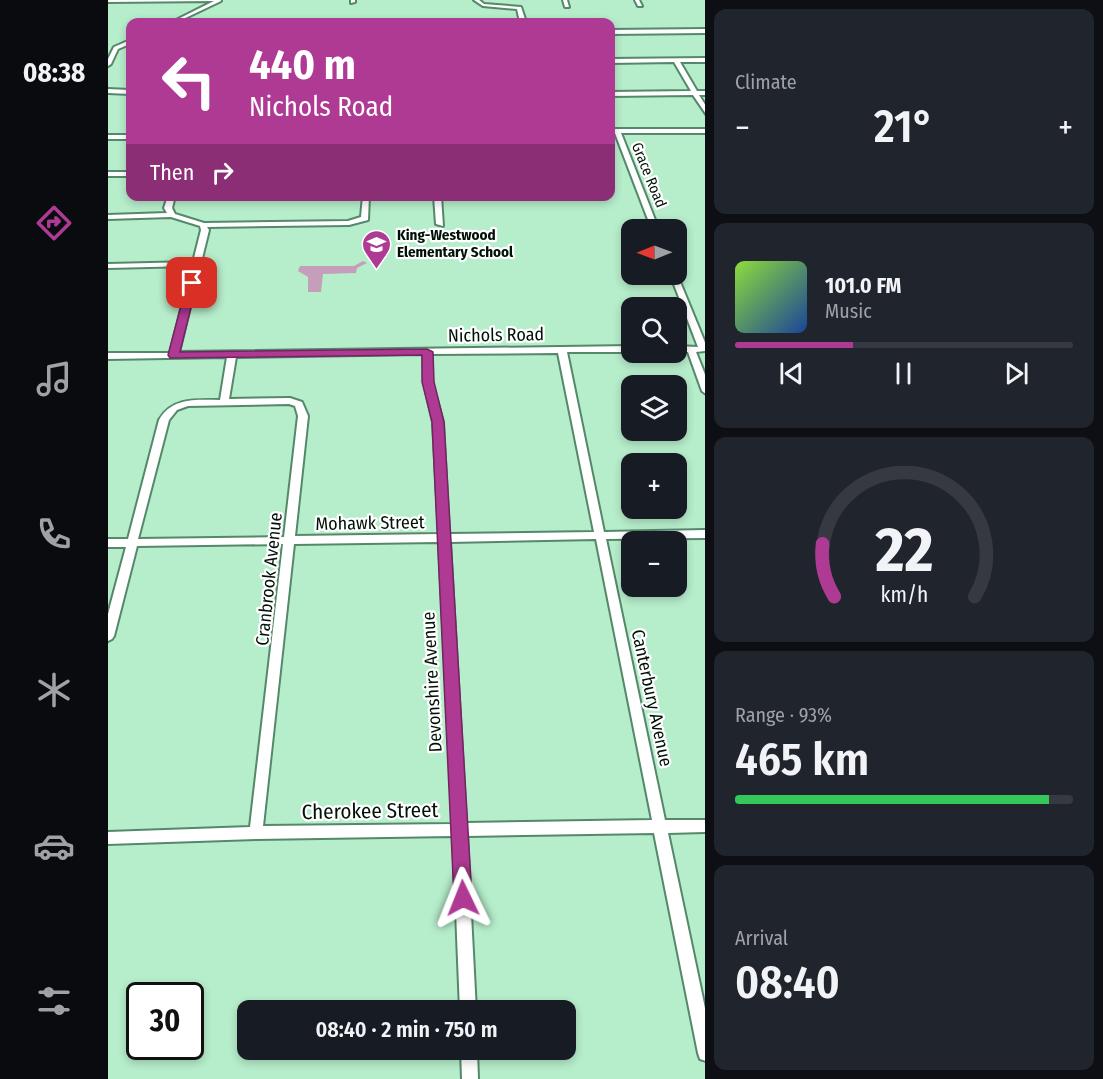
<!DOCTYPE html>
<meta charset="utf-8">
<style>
:root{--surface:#171b24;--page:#20242c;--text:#f1f3f6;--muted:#9ea1a6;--line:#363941;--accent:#ae3a94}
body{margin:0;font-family:"Fira Sans Condensed",sans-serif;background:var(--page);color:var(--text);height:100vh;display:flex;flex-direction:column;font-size:22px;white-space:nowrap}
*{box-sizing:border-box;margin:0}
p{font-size:20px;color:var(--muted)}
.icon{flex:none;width:33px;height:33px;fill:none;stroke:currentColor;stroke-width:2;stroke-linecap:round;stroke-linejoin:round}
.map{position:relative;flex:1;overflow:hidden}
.panel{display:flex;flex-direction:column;gap:9px;padding:9px;background:#0d0f14;width:398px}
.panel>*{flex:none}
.top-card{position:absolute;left:18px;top:18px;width:489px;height:183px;border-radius:12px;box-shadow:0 3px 9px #0003;background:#ae3a94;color:#fff;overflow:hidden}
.needle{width:39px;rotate:269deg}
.controls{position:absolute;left:513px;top:219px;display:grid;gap:12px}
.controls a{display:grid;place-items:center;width:66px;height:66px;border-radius:12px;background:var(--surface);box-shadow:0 3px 9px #0003;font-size:30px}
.speed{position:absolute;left:18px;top:982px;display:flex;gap:12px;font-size:30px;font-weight:700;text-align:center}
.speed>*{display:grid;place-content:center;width:78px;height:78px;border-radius:50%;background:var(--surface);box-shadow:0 3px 9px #0003;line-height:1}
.speed .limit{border:3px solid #111;border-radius:9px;background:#fff;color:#111}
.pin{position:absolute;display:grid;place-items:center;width:51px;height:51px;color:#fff;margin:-26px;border-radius:12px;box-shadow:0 3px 9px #0006}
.me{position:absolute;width:66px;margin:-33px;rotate:358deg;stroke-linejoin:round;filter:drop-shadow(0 0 4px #0008)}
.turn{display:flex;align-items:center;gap:21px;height:126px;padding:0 24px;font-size:27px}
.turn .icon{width:78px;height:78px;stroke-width:2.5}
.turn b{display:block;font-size:42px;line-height:51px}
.then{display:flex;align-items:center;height:57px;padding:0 24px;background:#0003;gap:12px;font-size:22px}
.big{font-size:45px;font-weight:600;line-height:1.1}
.panel .widget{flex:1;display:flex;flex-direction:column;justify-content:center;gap:9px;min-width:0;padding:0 21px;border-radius:12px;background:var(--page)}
.panel .dial{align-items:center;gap:0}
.dial svg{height:156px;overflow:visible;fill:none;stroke:var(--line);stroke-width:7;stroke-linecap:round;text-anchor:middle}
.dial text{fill:var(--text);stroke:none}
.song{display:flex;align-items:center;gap:18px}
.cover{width:72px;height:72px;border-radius:9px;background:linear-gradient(135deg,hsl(90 70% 55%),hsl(220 70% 35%))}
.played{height:6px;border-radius:3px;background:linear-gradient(90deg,var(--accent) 35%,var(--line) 35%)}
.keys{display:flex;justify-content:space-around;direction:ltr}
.heat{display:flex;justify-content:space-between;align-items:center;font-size:33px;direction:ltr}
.charge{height:9px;border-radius:4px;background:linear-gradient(90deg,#34c759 93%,var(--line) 0)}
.trip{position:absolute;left:129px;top:1000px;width:339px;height:60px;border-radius:12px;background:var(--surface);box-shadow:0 3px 9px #0003;font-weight:600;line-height:60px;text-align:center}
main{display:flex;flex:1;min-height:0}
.menu{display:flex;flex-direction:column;width:108px;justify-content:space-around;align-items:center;background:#090b0e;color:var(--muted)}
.menu .icon{width:42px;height:42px}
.menu .selected{color:var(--accent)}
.menu b{font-size:27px;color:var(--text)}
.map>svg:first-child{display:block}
.green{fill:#c59fb9}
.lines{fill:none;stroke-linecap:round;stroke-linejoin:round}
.minor-casing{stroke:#55886a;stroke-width:4}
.minor{fill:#fff;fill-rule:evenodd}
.route{fill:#ae3a94;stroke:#712660;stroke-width:1.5}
.labels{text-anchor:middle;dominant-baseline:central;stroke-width:4.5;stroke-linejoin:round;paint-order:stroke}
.far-street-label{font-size:15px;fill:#001107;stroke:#fff}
.far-poi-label{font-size:15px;font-weight:bold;fill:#001107;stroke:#fff;text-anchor:start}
.street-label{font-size:18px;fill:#001107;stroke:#fff}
.near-street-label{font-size:21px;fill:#001107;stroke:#fff}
</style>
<main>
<nav class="menu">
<b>08:38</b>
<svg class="icon selected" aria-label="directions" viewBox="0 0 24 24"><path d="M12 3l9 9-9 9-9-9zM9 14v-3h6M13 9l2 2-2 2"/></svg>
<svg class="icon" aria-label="music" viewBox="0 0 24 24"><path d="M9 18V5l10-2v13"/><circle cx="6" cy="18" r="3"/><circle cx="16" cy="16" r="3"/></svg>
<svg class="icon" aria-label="phone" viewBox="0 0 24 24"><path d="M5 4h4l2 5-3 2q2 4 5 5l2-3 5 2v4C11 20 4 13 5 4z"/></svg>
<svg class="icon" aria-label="climate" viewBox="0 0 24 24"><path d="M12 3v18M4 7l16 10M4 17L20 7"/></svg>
<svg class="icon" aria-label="car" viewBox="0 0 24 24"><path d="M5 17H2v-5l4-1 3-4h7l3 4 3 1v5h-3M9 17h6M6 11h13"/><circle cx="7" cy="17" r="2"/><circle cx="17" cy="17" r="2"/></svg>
<svg class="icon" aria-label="filters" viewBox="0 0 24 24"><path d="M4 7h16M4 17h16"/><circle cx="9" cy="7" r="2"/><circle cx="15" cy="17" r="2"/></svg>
</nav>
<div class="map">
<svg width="598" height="1079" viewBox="0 0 598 1079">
<rect width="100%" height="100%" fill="#b6edcb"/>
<polygon class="green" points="255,261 259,263 249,268 248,273 215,274 213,292 200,292 200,277 190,271 192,266 246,266"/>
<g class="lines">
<defs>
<g id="minor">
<polygon points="0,0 113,0 113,1 69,22 64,22 106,1 0,2"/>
<polygon points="243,0 247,0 247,2 243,3"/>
<polygon points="366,0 371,0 376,4 413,7 418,22 412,22 409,9 375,6"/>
<polygon points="455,0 459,0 461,7 457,7"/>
<polygon points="527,0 531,0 534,6 530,6"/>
<polygon points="598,29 598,33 502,34 502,30"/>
<polygon points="22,40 22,44 10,49 3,64 0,66 0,59 6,47"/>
<polygon points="598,58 598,62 572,62 589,91 598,91 598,95 591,95 598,106 598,114 585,95 502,96 502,92 583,91 566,62 502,63 502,59"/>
<polygon points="0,89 22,90 22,94 0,93"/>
<polygon points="505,129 598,129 598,133 513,133 551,230 544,230 507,133 502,132"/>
<rect x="0" y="135" width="22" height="4"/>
<rect x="0" y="172" width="22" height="4"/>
<path d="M60,196H67L64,208L67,214L96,223L240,221L253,217L255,196H261L260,220L241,225L99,227L101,230L71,352L524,346V352H459L496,532L598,530V538L498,539L557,820H598V832L560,833L598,1013V1061L592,1059L590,1053L546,833L359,836L368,1011H352L345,836L148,839L0,844V832L142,827L175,544L29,546L6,636L4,639L0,641V614L18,547H0V539H20L51,420C64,397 89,400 112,400L119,357L0,359V353H62L84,266L0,268V264L85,262L93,230L92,226L63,217L0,219V215L59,213L56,208ZM450,353L486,532L341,534L335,422L324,382L323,354ZM315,354L316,382L325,422L331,534L187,536L200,416L194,402L182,398L121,399L128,357ZM181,404L187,406L190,416L176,537L30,539L61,420L69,410L80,406ZM488,539L544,820L358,823L342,542ZM331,542L345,824L155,826L186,544Z"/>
<polygon points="326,196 333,196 335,226 328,224"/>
<polygon points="568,272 598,345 598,351 588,352 598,377 598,394 594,391 580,352 568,352 568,346 590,347 562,274 568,274"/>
<polygon points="353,1050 369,1050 370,1079 354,1079"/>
</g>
</defs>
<use href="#minor" class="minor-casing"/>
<use href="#minor" class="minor"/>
</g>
<polygon class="route" points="84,280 89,283 72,352 319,349 325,352 326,382 336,422 364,898 362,905 355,907 348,905 346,898 324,422 314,382 314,355 62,358 60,355 79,283"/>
<defs>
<symbol id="school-pin" viewBox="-11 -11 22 30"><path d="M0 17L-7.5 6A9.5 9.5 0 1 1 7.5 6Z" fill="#ae3a94" stroke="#fff"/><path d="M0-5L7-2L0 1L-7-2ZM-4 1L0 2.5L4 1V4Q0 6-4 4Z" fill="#fff"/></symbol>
</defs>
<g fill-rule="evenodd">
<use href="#school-pin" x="252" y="228" width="33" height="45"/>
</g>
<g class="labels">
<g class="far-street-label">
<text transform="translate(541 175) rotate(68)">Grace Road</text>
</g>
<g class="far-poi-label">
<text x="289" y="235">King-Westwood<tspan x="289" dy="17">Elementary School</tspan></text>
</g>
<g class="street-label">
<text transform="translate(388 335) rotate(-1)">Nichols Road</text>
<text transform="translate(262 523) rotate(-1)">Mohawk Street</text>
<text transform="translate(161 579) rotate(-84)">Cranbrook Avenue</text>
<text transform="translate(324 682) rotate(-93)">Devonshire Avenue</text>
<text transform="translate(544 698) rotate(78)">Canterbury Avenue</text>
</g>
<g class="near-street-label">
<text transform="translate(262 811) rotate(-1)">Cherokee Street</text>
</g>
</g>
</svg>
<div class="controls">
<a><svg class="needle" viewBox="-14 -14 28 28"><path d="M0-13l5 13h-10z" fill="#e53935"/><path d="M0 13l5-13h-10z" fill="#9ea1a6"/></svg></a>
<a><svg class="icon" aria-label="search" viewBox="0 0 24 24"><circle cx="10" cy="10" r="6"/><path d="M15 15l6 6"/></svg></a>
<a><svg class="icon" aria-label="layers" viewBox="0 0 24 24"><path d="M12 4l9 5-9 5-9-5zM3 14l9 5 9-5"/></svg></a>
<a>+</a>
<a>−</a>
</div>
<div class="speed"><div class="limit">30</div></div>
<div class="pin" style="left:84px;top:283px;background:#d93025"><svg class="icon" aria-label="arrive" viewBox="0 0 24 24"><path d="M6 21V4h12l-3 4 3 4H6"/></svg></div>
<svg class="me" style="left:355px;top:898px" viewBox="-20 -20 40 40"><path d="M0-17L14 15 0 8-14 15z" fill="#ae3a94" stroke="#fff" stroke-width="4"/></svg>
<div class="trip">08:40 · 2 min · 750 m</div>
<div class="top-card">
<div class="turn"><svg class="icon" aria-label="left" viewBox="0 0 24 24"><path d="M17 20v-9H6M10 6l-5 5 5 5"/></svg><div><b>440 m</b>Nichols Road</div></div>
<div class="then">Then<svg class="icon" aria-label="right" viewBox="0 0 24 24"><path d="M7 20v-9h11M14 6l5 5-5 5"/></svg></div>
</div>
</div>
<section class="panel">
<div class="widget"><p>Climate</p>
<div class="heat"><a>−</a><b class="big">21°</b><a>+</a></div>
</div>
<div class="widget">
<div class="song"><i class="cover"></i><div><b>101.0 FM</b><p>Music</p></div></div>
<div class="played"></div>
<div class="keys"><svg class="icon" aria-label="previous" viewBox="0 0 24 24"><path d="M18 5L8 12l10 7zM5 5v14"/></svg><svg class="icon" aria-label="pause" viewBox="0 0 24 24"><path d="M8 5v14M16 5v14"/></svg><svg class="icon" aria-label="next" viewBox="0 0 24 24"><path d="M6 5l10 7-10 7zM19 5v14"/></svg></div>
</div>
<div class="widget dial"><svg viewBox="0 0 100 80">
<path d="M14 69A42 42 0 1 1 86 69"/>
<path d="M14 69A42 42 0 0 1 8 42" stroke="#ae3a94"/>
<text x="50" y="56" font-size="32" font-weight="700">22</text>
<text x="50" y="72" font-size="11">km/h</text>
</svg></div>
<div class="widget"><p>Range · 93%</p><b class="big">465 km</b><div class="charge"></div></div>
<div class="widget"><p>Arrival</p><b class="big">08:40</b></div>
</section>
</main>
